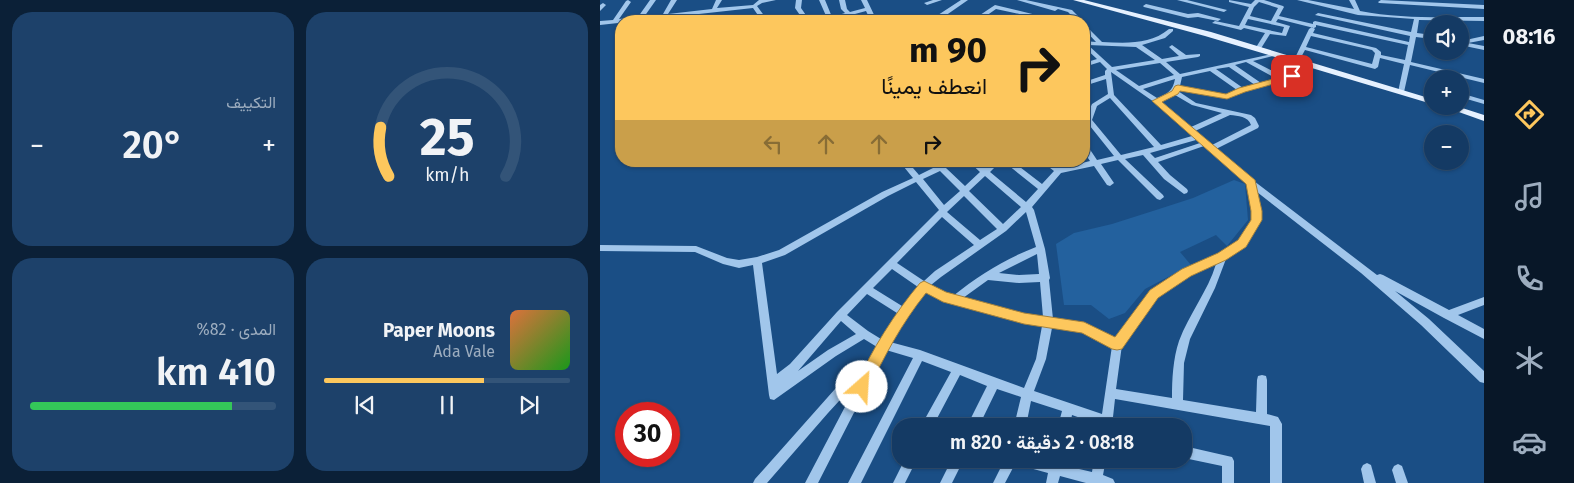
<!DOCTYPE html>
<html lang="ar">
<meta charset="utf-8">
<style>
:root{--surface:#143a64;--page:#1d416a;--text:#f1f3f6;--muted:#9dadbf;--line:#335478;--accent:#fdc75d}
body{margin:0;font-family:"Fira Sans",Vazirmatn,sans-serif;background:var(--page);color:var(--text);direction:rtl;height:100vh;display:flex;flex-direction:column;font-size:19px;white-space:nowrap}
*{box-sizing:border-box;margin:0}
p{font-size:16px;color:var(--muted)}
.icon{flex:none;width:28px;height:28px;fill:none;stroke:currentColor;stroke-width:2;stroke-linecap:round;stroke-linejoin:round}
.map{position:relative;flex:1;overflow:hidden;direction:ltr}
.panel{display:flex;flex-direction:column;gap:12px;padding:12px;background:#0b2037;width:600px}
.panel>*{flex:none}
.top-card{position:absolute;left:15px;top:15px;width:475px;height:152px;border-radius:20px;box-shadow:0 1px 4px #0004,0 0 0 1px var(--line);direction:rtl;background:#fdc75d;color:#111;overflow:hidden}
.controls{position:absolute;left:824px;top:15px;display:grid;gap:10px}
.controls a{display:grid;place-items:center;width:45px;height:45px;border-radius:50%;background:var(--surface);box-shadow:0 1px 4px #0004,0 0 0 1px var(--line);font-size:25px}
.speed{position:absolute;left:15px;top:402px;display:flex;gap:10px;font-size:25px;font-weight:700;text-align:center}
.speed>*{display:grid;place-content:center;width:65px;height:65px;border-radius:50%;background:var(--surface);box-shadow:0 1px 4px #0004,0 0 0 1px var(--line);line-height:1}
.speed .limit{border:8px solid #d22;background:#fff;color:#111}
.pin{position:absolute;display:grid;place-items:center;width:42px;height:42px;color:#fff;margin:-21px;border-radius:10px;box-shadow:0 2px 8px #0006}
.me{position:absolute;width:55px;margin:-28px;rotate:26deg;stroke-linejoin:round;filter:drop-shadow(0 0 4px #0008)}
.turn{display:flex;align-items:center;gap:18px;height:105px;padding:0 20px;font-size:22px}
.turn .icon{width:65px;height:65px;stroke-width:2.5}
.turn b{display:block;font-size:35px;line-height:42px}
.lanes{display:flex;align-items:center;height:48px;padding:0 20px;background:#0003;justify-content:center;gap:25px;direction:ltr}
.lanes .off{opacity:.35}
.big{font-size:38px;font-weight:600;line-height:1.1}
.panel .tile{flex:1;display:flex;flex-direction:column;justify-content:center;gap:8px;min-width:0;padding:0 18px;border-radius:20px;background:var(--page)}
.panel .dial{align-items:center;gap:0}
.dial svg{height:130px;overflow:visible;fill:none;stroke:var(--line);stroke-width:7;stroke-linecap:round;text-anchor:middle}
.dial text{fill:var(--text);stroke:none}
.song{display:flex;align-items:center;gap:15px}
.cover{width:60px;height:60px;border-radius:8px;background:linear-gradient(135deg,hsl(20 70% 55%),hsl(120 70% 35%))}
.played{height:5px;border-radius:2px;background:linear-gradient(90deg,var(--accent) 65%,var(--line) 65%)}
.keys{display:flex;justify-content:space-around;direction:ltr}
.heat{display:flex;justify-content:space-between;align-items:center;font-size:28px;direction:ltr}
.charge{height:8px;border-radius:4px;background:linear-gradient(90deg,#34c759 82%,var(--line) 0)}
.panel .tiles{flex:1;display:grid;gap:12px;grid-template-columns:repeat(2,1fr)}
.trip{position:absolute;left:292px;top:418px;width:300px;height:50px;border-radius:20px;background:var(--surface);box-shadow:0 1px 4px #0004,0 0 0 1px var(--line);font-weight:600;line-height:50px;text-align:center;direction:rtl}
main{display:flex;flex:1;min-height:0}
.tab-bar{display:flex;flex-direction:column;width:90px;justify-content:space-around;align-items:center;background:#081728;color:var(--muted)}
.tab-bar .icon{width:35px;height:35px}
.tab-bar .selected{color:var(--accent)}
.tab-bar b{font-size:22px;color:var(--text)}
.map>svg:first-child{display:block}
.green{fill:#23619e}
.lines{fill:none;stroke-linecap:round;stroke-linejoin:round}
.minor{fill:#a1c6eb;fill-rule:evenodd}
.major{fill:#e6f1ff;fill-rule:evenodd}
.route{fill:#fdc75d;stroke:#a4813c}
</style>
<main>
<nav class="tab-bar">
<b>08:16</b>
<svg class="icon selected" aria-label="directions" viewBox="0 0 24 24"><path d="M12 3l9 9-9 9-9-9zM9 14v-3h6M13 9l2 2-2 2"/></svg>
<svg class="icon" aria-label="music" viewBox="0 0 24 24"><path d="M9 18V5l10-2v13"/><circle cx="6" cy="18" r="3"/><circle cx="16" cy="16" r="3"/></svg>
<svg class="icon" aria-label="phone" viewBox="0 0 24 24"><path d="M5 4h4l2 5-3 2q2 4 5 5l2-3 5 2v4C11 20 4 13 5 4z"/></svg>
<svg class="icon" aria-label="climate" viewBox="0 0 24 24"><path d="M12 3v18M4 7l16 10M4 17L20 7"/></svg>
<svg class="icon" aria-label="car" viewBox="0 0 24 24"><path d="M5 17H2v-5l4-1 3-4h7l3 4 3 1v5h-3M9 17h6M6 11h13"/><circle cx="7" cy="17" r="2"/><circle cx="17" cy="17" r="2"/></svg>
</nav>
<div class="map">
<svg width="884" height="483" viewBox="0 0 884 483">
<rect width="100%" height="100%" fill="#1a4e85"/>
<polygon class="green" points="634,180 645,184 648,220 627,246 616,235 580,252 591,265 545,289 525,313 509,319 491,305 464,305 456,244 474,233 512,224 556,210 593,198"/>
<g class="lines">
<g class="minor">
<polygon points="28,0 31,2 19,19 38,17 50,0 56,0 44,17 63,14 71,0 77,0 68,14 112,9 116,0 122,0 117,8 153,5 159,0 176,0 162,3 157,6 168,21 162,21 153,8 0,25 0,21 13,20 26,1"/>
<polygon points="196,0 202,0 201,8 210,21 204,21 195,8"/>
<polygon points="219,0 225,0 232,17 245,13 241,9 239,0 245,0 247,9 250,12 265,8 261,0 267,0 277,21 271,21 266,11 233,20 234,21 221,21 227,18"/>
<polygon points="333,0 342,0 327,5 324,3"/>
<polygon points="361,0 368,0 345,16 380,15 395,5 461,21 452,21 396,9 386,16 408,20 409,21 382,18 378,21 372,21 376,18 355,18 331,21 321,21 338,17 338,15"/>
<polygon points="417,0 426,0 472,10 483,21 477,21 468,12 458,9 455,11"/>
<polygon points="577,0 587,0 627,10 624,12"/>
<path d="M629,0L651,4L655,0H664L683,6L684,7L679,16L713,24V22L715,21L809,42L810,36L715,15L718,13L811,32L814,19L758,15L697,0H708L754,9L749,0H755L760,11C800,19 843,17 884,17V21L819,20L817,33L832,35V39L816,37L811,62L884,79V83L810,65L804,92L801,94L798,92L804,64L780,58L778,67L775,69L705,50L699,61H695L694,60L709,29L712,27L715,29L713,33L776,48L781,52V55L805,60L808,45L716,25V27L714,28L678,19L676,22L690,26L686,36L670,34L660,50H656L655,49L665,33L644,28L641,30L612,23L615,21L639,26L649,7L629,2ZM659,2L678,8L671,21L650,16L654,7ZM648,19L684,27L682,33L645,25ZM711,36L772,50L775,53L772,64L706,47Z"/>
<polygon points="781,0 884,5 884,9 779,3 778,2"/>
<polygon points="3,3 6,5 0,11 0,5"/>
<polygon points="546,4 588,14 598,13 621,19 618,21 598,17 588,18 544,7 543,6"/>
<path d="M484,24L502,42C526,43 550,45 569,29H573V31L565,38L542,45L562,59L579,56L569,47L572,45L586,55L600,54V56L598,57L566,62L580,74L677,53V55L653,61L684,77L692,75L695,77L694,78L644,91L627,99L579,89L578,91L596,103L651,115L655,118L659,126L658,128L616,149L654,181L777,275L780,274L783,275L849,310L884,297V305L858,315L884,329V339L844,318L795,291L829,319L884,371V383L880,382L821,325L761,273L657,192L661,211L660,220L645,246L626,259L615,288L590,339L584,363L583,400L656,412L657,380L658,376L662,375L666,376L667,380V414L678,417L682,424V483H670V426L515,399L512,426H500V425L472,415L470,426H458L462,411L431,401L426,426H414L421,397L397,389L379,426H367L387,386L360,375L333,426H321L351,372L322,361L261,483H248L313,358L286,350L218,483H205L258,382L251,388L228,413L167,483H153L155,479L243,380L270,360L277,347L264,339L236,356L174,400L170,399L169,395L153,265L139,268L123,264L95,252L0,251V245L96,246L127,258L139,260L157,257L179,250L282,192L313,178L299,161H307L319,175L347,161H358L346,168L365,186L380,172L368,161H377L385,168L392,161H401L390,172L426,202L438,189L403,161H412L442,184L454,171L441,161H451L458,166L463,161H471L466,167L490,161L484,152V145H487L497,160L514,156L490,126L488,134L484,136L485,121L484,117H486L492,104L508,94L506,79L484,86V82L505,75V71L507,69L500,62L484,67V63L497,59L484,47V41L496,42L484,29ZM488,45L536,47L555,60L512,67ZM646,62L677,79L661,83L635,65ZM560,63L574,75L539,86L516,70ZM629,67L655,85L643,88L616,69ZM610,71L637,90L626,95L580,86L582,77ZM511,72L554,102L592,136L561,145L514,95ZM575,79C573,91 567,94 557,98L543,89ZM575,95L592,105L622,113L591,127L561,101ZM510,98L554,147L521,155L492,120L497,106ZM630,115C638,116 648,116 651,125L612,145L595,131ZM596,140L600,143L555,158L550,153ZM604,146L647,184L653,211L652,220L639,242L619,254L584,270L551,291L515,338L484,324L453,319L449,280L450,278L445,249L434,210L432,207L461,173L494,166L507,185L510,186L514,183L501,164L518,160L557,199L560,200L564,197L563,195L525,159L543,155L564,179L584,194L587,193L588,191L587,189L570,175L558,162ZM340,171L360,191L344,205L323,179ZM385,176L421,207L403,224L369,191ZM316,182L339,210L237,312L190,364L177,374L162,263L185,255L288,196ZM364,196L397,229L380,240L347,212ZM426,212L436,247C405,259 379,275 353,296L345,294L331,285L341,277L406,231ZM342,217L374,245L335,271L324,281L297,263ZM437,254L439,274L419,275L399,273ZM616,264C608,291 589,314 579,341C573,359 572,379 572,398L516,389L522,345L557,297L590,276ZM292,269L318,287L302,306L273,288ZM388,280L419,283L440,282L443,317L424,315L363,298ZM325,291L343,301L424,323L442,326L436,359L424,388L320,350L290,342L306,315ZM267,294L297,313L281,339L268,331L247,315ZM241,321L256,334L228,350L198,371ZM452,328L483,332L512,346L502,414L434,391L446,359Z"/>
<polygon points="884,36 884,40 868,43 884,46 884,50 860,45 861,41"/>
<polygon points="860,93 884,100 884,104 860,97"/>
<polygon points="584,446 632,457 634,461 634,483 622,483 622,466 584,458"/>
<polygon points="305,459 317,459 305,483 293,483"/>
<polygon points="352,459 364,459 352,483 340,483"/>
<polygon points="405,459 439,459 450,462 451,459 463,459 462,465 492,472 494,459 506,459 503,475 513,479 515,483 486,483 460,476 458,483 446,483 448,473 415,464 405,483 393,483"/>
<polygon points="767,463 771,465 776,483 764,483 761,469 763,465"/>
<polygon points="798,464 802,466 808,483 796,483 792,470 794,466"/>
</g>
<g class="major">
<polygon points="473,0 484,0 611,32 832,99 832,104 605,36"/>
<polygon points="842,106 856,106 884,115 884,121"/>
</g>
</g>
<path class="route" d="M692,74L695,75V78L645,92L627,99L580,91L578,94L562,102L655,180L662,211V220L646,247L626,260L591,276L558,298L522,349L517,350L512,349L482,333L424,324L343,302L326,293C301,324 284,357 267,392L262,394L258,392L255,387C272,349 294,314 320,283L324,281L346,292L424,313L484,322L515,337L550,290L582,269L618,253L638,240L651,220V211L646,184L552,101L572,91L575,86L578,85L626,94L639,88Z"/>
</svg>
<div class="controls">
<a><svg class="icon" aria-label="sound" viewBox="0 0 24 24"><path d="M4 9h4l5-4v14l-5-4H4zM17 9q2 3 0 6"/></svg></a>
<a>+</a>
<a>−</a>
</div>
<div class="speed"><div class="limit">30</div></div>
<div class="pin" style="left:692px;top:76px;background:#d93025"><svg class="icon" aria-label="arrive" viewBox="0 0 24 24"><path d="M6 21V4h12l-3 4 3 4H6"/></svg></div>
<svg class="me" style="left:262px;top:387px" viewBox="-20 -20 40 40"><circle r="19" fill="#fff"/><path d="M0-13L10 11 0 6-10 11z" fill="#fdc75d"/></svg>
<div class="trip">08:18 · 2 دقيقة · 820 m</div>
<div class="top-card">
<div class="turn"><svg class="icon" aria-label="right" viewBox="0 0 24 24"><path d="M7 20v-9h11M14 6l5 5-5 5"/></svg><div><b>90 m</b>انعطف يمينًا</div></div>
<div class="lanes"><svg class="icon off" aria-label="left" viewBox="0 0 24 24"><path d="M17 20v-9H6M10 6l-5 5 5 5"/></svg><svg class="icon off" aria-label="ahead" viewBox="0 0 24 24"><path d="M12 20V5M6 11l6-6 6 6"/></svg><svg class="icon off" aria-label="ahead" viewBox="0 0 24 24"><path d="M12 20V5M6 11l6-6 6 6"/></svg><svg class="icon" aria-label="right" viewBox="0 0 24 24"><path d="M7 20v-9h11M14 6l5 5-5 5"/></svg></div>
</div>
</div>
<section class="panel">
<div class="tiles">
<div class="tile dial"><svg viewBox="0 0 100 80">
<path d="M14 69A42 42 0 1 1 86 69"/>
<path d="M14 69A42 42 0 0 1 9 39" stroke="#fdc75d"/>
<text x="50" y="56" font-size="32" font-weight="700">25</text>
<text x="50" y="72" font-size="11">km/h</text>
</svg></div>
<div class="tile"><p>التكييف</p>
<div class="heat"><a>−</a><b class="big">20°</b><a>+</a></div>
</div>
<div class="tile">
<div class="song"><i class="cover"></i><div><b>Paper Moons</b><p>Ada Vale</p></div></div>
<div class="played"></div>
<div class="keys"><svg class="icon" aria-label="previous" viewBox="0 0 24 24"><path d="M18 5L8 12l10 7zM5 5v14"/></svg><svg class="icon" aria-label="pause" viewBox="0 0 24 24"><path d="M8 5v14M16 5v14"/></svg><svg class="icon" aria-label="next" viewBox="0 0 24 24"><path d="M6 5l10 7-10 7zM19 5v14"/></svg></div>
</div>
<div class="tile"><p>المدى · 82%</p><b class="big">410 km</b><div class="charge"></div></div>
</div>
</section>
</main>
